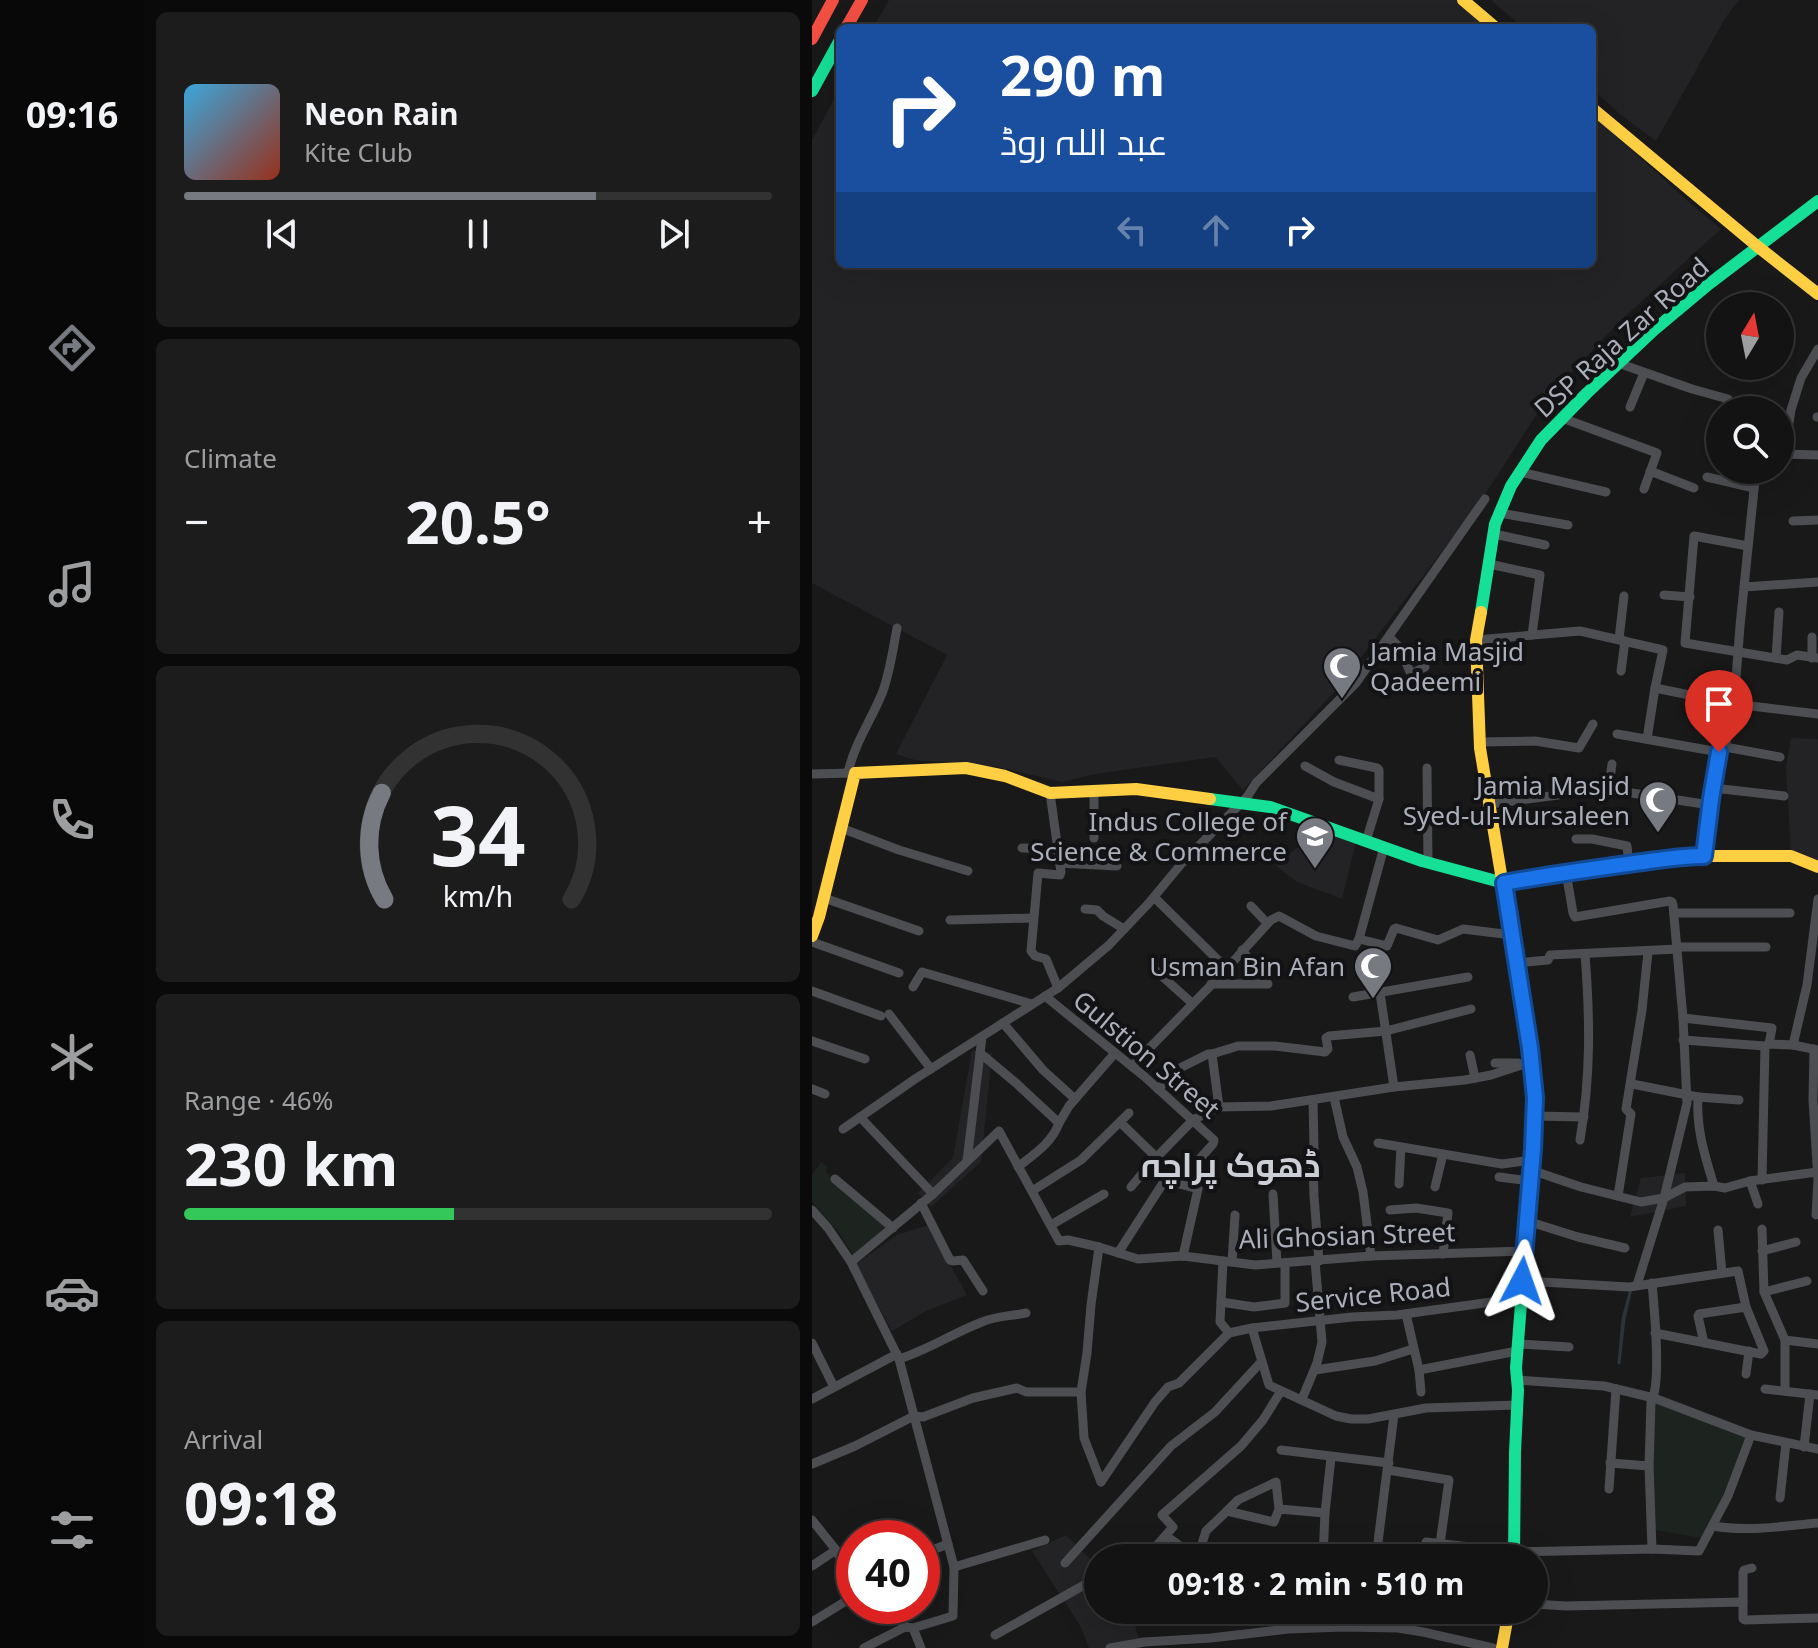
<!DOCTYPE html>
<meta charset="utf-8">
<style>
:root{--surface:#131313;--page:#1c1c1c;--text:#f1f3f6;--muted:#9d9ea0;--line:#323233;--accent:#787a82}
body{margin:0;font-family:"Noto Sans",Cairo,sans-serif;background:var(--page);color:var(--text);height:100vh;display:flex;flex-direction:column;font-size:30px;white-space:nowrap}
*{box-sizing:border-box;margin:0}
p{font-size:26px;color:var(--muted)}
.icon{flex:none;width:44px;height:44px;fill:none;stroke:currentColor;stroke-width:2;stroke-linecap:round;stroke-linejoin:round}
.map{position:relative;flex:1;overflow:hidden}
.panel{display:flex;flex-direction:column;gap:12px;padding:12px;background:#0a0a0a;width:668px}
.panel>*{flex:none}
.guide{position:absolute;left:24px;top:24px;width:760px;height:244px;border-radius:12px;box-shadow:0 8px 32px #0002,0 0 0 2px var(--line);background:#1a4fa0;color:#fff;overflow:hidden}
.needle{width:52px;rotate:10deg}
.buttons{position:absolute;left:894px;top:292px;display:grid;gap:16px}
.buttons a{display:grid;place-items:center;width:88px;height:88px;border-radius:50%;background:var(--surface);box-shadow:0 8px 32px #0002,0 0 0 2px var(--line);font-size:40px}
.speed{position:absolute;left:24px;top:1520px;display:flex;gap:16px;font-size:40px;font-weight:700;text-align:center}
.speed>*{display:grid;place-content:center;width:104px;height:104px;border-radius:50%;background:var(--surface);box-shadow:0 8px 32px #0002,0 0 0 2px var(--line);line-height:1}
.speed .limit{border:12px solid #d22;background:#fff;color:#111}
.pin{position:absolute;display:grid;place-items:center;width:68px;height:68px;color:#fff;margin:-82px -34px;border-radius:50% 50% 50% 0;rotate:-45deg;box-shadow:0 0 8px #0007}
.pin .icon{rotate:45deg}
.me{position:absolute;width:88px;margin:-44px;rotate:4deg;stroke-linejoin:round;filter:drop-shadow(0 0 6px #0008)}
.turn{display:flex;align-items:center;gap:28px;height:168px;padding:0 32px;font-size:36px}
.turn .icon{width:104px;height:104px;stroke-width:2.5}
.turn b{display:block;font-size:56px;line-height:68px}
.lanes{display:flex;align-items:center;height:76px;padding:0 32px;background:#0003;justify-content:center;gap:40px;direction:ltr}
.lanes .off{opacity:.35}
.big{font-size:60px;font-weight:700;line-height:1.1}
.panel .tile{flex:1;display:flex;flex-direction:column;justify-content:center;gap:12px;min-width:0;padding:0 28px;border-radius:12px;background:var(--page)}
.panel .dial{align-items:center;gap:0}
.dial svg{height:208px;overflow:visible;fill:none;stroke:var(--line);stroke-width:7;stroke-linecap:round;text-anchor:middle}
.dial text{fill:var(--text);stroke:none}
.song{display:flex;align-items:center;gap:24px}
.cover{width:96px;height:96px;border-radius:12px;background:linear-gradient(135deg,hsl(200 70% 55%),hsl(10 70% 35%))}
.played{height:8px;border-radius:4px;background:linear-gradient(90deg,var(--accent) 70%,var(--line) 70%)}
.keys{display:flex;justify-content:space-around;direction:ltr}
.heat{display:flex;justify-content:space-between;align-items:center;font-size:44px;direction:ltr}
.charge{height:12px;border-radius:6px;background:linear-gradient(90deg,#34c759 46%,var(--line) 0)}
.trip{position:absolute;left:272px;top:1544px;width:464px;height:80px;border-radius:40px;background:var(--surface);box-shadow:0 8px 32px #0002,0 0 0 2px var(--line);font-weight:700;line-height:80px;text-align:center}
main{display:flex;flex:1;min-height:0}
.menu{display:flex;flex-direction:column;width:144px;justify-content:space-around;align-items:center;background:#080808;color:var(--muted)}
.menu .icon{width:56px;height:56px}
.menu .current{color:var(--accent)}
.menu b{font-size:36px;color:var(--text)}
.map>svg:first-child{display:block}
.built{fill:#232326}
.green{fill:#1d231e}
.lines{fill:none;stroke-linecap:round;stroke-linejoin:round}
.stream{stroke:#2c343b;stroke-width:3}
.street{stroke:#4d4e52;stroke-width:9}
.fast{stroke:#16e098;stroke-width:12}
.slow{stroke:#ffcf43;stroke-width:12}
.jam{stroke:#f24e42;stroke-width:12}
.route-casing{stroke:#114b97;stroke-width:20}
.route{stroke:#1a73e8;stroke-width:14}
.labels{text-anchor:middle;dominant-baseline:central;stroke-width:8;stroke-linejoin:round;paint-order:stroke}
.street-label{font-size:26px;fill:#abafba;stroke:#131315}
.poi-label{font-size:26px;fill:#abafba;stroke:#131315;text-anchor:end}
.district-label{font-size:34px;font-weight:bold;fill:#ccced6;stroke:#131315}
</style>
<main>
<nav class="menu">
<b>09:16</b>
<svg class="icon current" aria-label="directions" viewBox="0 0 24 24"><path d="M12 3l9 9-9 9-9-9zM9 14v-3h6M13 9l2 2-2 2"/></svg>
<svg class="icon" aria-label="music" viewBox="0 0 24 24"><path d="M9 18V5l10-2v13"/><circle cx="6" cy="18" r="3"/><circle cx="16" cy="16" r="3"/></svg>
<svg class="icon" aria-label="phone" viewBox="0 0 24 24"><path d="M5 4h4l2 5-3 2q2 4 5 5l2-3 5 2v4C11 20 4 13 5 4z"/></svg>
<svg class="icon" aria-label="climate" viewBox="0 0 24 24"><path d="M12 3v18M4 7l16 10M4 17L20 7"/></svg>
<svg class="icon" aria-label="car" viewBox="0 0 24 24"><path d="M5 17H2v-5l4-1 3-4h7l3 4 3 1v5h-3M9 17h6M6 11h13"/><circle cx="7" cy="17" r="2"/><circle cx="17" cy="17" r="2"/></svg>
<svg class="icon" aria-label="filters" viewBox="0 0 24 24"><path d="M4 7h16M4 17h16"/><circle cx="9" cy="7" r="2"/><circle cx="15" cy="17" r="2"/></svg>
</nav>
<section class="panel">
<div class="tile">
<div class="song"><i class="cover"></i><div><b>Neon Rain</b><p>Kite Club</p></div></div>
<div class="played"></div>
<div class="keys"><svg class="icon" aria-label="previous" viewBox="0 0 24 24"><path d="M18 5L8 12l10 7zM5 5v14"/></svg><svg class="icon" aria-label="pause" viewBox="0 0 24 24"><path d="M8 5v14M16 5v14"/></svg><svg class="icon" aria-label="next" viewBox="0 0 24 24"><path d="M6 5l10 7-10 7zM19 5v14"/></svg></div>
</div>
<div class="tile"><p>Climate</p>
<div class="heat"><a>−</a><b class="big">20.5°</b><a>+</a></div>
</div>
<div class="tile dial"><svg viewBox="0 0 100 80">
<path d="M14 69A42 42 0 1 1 86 69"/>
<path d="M14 69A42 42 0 0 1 13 28" stroke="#787a82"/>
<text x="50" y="56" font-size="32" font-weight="700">34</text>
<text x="50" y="72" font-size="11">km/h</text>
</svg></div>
<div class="tile"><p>Range · 46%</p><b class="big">230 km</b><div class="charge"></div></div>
<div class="tile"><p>Arrival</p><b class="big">09:18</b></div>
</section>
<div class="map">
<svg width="1006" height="1648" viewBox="0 0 1006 1648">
<rect width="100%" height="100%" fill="#191919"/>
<g class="built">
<polygon points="77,0 644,0 678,28 61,28"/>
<polygon points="679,0 927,0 914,17 844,141 809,115 780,89 780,28 712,28"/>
<polygon points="28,88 28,264 780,264 780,114 878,203 909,229 805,324 734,400 670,499 524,690 431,790 403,757 283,774 250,782 186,767 103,760 84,754 135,655 0,583 0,140"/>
<polygon points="979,738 1006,739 1006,867 979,856 974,767"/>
<polygon points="508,830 544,842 530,899 485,882 463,865"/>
<polygon points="160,1050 180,1053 169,1162 119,1207 106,1193 141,1158"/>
<polygon points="873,1173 874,1206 818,1217 829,1178"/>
<polygon points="116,1225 155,1295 114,1311 80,1331 44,1264 85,1235"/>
<polygon points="254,1535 286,1567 286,1610 318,1610 330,1648 277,1648 269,1627 220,1551"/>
</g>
<g class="green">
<polygon points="9,1162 15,1166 14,1172 75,1226 42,1256 26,1231 0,1202 0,1175"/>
<polygon points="842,1401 935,1436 907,1511 889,1538 842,1530 839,1475"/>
</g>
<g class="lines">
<polygon class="stream" points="819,1289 812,1319 807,1363 811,1319"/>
<g class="street">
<polyline points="806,363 880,389 916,399 914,410"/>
<polyline points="818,407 832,373"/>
<polyline points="1005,417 1006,417"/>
<polyline points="750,418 845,453 832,489"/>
<polyline points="968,454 972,454 979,410 989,378 1006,349"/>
<polyline points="972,454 1006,455"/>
<polyline points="838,471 882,488"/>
<polyline points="708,472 794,492"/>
<polyline points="895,477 942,488"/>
<polyline points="688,513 756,525"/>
<polyline points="981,521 1006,520"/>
<polyline points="682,534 733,545"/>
<polyline points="936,546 882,536 873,643 975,660 985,655 1006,658"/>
<polyline points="677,564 728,575 720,635"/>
<polyline points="932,587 1006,582"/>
<polyline points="852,595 878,597"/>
<polyline points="577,637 588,648 598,672 601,673 613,667"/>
<polyline points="807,639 812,596"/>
<polyline points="664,640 768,631 851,650 843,688 835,739"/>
<polyline points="964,658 967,612"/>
<polyline points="1000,658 1000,637"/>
<polyline points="809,671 813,641"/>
<polyline points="843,688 922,704 1006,714"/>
<polyline points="805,734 907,752"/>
<polyline points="668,742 723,741 767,748 781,724"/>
<polyline points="913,747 968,757"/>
<polyline points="527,760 565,768 567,770 567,799 554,841"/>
<polyline points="800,764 797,786 800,790 898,805"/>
<polyline points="493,766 522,782 567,799"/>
<polyline points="615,768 616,862"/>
<path d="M36,773C42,744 60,719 71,691C78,671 81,649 85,628"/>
<polyline points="0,774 41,773"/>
<polyline points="901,788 972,796"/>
<polyline points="282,791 282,838"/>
<polyline points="238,793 249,872 248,875 226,873 219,951 223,956 234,959 246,988"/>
<polyline points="678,804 746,795"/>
<polyline points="29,828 87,850 156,871"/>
<polyline points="764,839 780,839 815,846 817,864"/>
<polyline points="210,848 246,849"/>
<polyline points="892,856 907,752 913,747 922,704 928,626 944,470"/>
<polyline points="247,863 305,866"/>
<polyline points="754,872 761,913 763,917 858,901 860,902 861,905 871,1018 875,1103 852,1198 825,1285"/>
<polyline points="342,897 414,968"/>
<polyline points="12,898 107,931"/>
<polyline points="439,906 455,923"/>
<polyline points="273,909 285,910 291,916 312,929"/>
<polyline points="862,913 978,913"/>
<polyline points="138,920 221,918"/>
<polyline points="547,939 572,847"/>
<polyline points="0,942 87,973"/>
<polyline points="866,947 954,947"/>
<polyline points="705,963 736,960 738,955 866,949"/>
<polyline points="343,970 380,1003"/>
<polyline points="399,984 456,984 430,950"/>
<polyline points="101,987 110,972 220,1004"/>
<polyline points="0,991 69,1016"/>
<polyline points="568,993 582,1087"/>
<polyline points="233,996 333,1077 402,1140 401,1144 366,1183"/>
<polyline points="541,997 656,977"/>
<polyline points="77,1014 119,1069"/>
<polyline points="871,1018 960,1028 957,1044"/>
<polyline points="191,1023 231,1070 263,1099"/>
<polyline points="871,1040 953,1046 957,1044 981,1045 1006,1050"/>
<polyline points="0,1041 53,1059"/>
<polyline points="981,1045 995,985 1006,899"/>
<polyline points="1002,1049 1001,1100 1006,1180 1004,1215"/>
<path d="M168,1053L204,1083L247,1123C240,1143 222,1154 206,1167"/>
<polyline points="400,1054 407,1107"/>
<polyline points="658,1055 663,1078"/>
<polyline points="683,1063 706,1063"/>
<polyline points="320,1066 407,977 459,920 467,916 504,936 543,946 547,939 575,946 582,929 584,928 626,940 651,929 700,935"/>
<path d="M820,1084L886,1097C884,1129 893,1156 902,1186"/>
<polyline points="0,1089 13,1094"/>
<polyline points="346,1089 366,1069 396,1054 400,1054 426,1046 463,1046 513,1052 516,1049 514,1038 517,1036 574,1031 659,1009"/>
<polyline points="522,1097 531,1137 545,1167 551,1192 559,1256"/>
<polyline points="886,1097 927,1100"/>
<polyline points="501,1100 502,1149"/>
<polyline points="723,1116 772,1117"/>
<polyline points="48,1117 121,1194"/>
<polyline points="247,1123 257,1106 303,1053"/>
<polyline points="309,1123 346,1159"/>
<polyline points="31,1129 103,1079 246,988 297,945 336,904 370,863 435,797 444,783 544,683 673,499"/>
<path d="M768,1140C779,1075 778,1019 773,954"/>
<polyline points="566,1143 690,1164 720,1160"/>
<polyline points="155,1161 170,1037"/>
<polyline points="501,1162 502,1196 507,1261"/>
<polyline points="719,1170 769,1187 829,1202 852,1198 873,1187 902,1186 913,1188 938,1181 1005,1172"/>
<polyline points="687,1177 718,1181"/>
<polyline points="23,1179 81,1228"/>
<polyline points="950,1180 953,1046"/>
<polyline points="938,1181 946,1204"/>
<polyline points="587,1184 589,1147"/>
<polyline points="319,1187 338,1164"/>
<polyline points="623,1187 631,1154"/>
<polyline points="220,1191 269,1160 317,1113"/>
<polyline points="461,1194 465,1263"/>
<polyline points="806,1196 819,1114 814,1109 830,1010 836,952"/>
<polyline points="109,1203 138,1260 141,1261 151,1260 171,1291"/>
<polyline points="0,1210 16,1228 39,1262 87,1359 142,1567 141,1616 101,1628"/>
<polyline points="578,1210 604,1208 636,1213 631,1254"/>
<polyline points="715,1221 766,1237 813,1248"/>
<polyline points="239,1225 292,1194"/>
<polyline points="950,1229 952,1292 973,1340 973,1391"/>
<polyline points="906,1230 910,1273"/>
<polyline points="287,1247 279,1305 275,1353 269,1392 272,1438 289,1482"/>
<polyline points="950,1251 984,1242"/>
<polyline points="306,1253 353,1180"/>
<polyline points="371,1256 386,1189 353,1180 338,1164 381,1120 407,1107 459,1106 582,1087 653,1080 679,1075 719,1062"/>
<polyline points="411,1261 408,1322 417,1333"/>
<polyline points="39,1262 121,1194 187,1131 247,1241 256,1240 287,1247 326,1259 371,1256 443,1265 559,1256 712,1251"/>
<polyline points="420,1262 423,1215"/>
<polyline points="710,1281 817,1287 926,1271 934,1307 952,1351 949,1354 843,1333"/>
<polyline points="952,1292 995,1281"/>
<polyline points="409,1302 442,1307 473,1303 473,1263"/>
<polyline points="594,1314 607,1370 705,1351"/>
<polyline points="440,1328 457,1385 524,1416 539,1419 556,1419 614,1408 705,1405"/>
<polyline points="417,1333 440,1328 540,1317 585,1315 709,1298"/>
<polyline points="973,1340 1006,1344"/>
<polyline points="0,1343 22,1387"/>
<polyline points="892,1343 886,1316 887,1314 934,1307"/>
<polyline points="706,1344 757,1347"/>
<path d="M87,1359C116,1350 141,1333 170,1322C183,1316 200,1316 214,1313"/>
<polyline points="503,1370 563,1361 601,1349"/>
<polyline points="607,1370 609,1392"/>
<polyline points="934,1374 937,1351"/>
<polyline points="705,1380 792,1386 842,1398 939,1435 1006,1449"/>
<polyline points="953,1389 1006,1395"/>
<polyline points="0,1399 85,1354"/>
<polyline points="490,1399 505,1363 510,1342 503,1261"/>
<polyline points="992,1447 998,1394"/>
<polyline points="469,1450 577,1463"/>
<polyline points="798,1463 837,1466"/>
<polyline points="0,1464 43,1446 102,1416 111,1417 161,1398 205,1388 214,1392 269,1392"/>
<polyline points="576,1470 637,1480 628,1544"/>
<polyline points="289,1482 343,1402 356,1387 367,1383 417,1333"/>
<polyline points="797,1489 804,1389"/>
<polyline points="968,1498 974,1443"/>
<polyline points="467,1509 464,1482 426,1500 415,1511 462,1522 467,1509 513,1513"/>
<polyline points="0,1520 24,1550 42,1585"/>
<path d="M901,1526C936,1532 971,1526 1006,1523"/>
<polyline points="354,1536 371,1548 402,1558"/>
<path d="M840,1549L837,1466L839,1402C850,1384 842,1306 840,1283"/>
<polyline points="387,1553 394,1531 415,1511"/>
<polyline points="110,1554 136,1544"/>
<polyline points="334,1558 361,1527 350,1515 429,1446 451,1420 469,1391"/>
<polyline points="511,1558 513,1513 519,1458"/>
<polyline points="564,1558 582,1415"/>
<polyline points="613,1558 614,1542 703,1552 840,1549 887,1551 916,1496 939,1435"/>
<polyline points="253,1563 359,1446 403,1412 450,1361"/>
<polyline points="0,1566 24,1550"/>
<polyline points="142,1567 233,1540"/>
<polyline points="931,1602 931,1573 932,1570 940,1568"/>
<polyline points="722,1604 754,1606 931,1602 931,1619 933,1620 1006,1618"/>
<polyline points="84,1606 93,1627 101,1628 109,1648"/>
<polyline points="360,1611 360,1610"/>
<polyline points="0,1622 42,1596"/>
<polyline points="183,1635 274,1584"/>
<polyline points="52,1648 93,1627"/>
<polyline points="298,1648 332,1642 399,1638 476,1629 532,1627 586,1628 611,1632 681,1648"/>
</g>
<g class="fast">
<polyline points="0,91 28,40"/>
<polyline points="669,612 683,524 699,486 729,440 775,393 842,330 897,284 1006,201"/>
<polyline points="398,799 458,807 610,861 692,883 793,867"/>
<polyline points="702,1558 703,1452 706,1390 704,1368 721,1149 723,1098 713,1018"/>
</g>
<g class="slow">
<polyline points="651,0 684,28"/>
<polyline points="780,108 945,246 1006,294"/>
<polyline points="669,612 664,640 668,748 713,1018"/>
<polyline points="793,867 864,856 979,856 1006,867"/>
<polyline points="0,936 7,917 43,773 154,768 193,776 238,793 324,789 398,799"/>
<polyline points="690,1648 697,1610"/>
</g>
<g class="jam">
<polyline points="34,28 50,0"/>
<polyline points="0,39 21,0"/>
</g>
</g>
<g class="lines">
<defs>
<path id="route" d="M710,1281L721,1149L723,1098L718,1048L692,883C736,875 779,869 823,863C846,860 868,856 892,856L899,799L907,752"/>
</defs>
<use href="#route" class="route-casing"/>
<use href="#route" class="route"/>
</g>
<defs>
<symbol id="mosque-pin" viewBox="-11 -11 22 30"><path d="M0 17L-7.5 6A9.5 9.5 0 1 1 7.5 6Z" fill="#787a82" stroke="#131315"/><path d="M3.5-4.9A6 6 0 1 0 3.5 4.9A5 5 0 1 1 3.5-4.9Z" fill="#fff"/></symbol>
<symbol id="university-pin" viewBox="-11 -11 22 30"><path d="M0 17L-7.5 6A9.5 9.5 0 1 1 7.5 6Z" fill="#787a82" stroke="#131315"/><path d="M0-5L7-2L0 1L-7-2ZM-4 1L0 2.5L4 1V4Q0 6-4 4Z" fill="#fff"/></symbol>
</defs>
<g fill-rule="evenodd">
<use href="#mosque-pin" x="508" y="644" width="44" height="60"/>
<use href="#mosque-pin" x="824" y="778" width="44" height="60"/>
<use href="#university-pin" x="481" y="814" width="44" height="60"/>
<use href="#mosque-pin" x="539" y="944" width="44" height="60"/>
</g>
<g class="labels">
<g class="street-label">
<text transform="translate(809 337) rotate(-42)">DSP Raja Zar Road</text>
<text transform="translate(335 1054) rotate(40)">Gulstion Street</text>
<text transform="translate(535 1235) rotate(-2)">Ali Ghosian Street</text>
<text transform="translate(561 1294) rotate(-6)">Service Road</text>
</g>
<g class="poi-label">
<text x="558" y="651" text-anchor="start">Jamia Masjid<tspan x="558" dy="30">Qadeemi</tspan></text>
<text x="818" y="785">Jamia Masjid<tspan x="818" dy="30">Syed-ul-Mursaleen</tspan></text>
<text x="475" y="821">Indus College of<tspan x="475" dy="30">Science &amp; Commerce</tspan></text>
<text x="533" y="966">Usman Bin Afan</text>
</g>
<g class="district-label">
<text x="419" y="1164">ڈھوک پراچہ</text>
</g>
</g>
</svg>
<div class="buttons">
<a><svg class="needle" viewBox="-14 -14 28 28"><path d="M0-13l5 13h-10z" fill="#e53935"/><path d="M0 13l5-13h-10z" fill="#9d9ea0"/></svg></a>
<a><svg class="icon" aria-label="search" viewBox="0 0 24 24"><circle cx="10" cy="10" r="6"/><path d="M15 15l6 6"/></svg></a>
</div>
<div class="speed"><div class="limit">40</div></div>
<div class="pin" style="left:907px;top:752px;background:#d93025"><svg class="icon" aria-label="arrive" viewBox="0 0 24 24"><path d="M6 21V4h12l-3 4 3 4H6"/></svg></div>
<svg class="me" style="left:710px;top:1281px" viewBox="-20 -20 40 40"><path d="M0-17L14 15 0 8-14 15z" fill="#1a73e8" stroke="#fff" stroke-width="4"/></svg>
<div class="trip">09:18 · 2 min · 510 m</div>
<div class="guide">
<div class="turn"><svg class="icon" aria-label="right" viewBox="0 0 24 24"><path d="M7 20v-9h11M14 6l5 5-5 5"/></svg><div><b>290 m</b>عبد اللہ روڈ</div></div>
<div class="lanes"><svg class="icon off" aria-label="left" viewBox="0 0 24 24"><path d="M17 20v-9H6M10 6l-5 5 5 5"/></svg><svg class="icon off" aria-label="ahead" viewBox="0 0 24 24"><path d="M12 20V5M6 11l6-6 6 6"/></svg><svg class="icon" aria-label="right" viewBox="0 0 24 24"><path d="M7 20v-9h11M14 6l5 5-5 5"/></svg></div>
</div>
</div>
</main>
